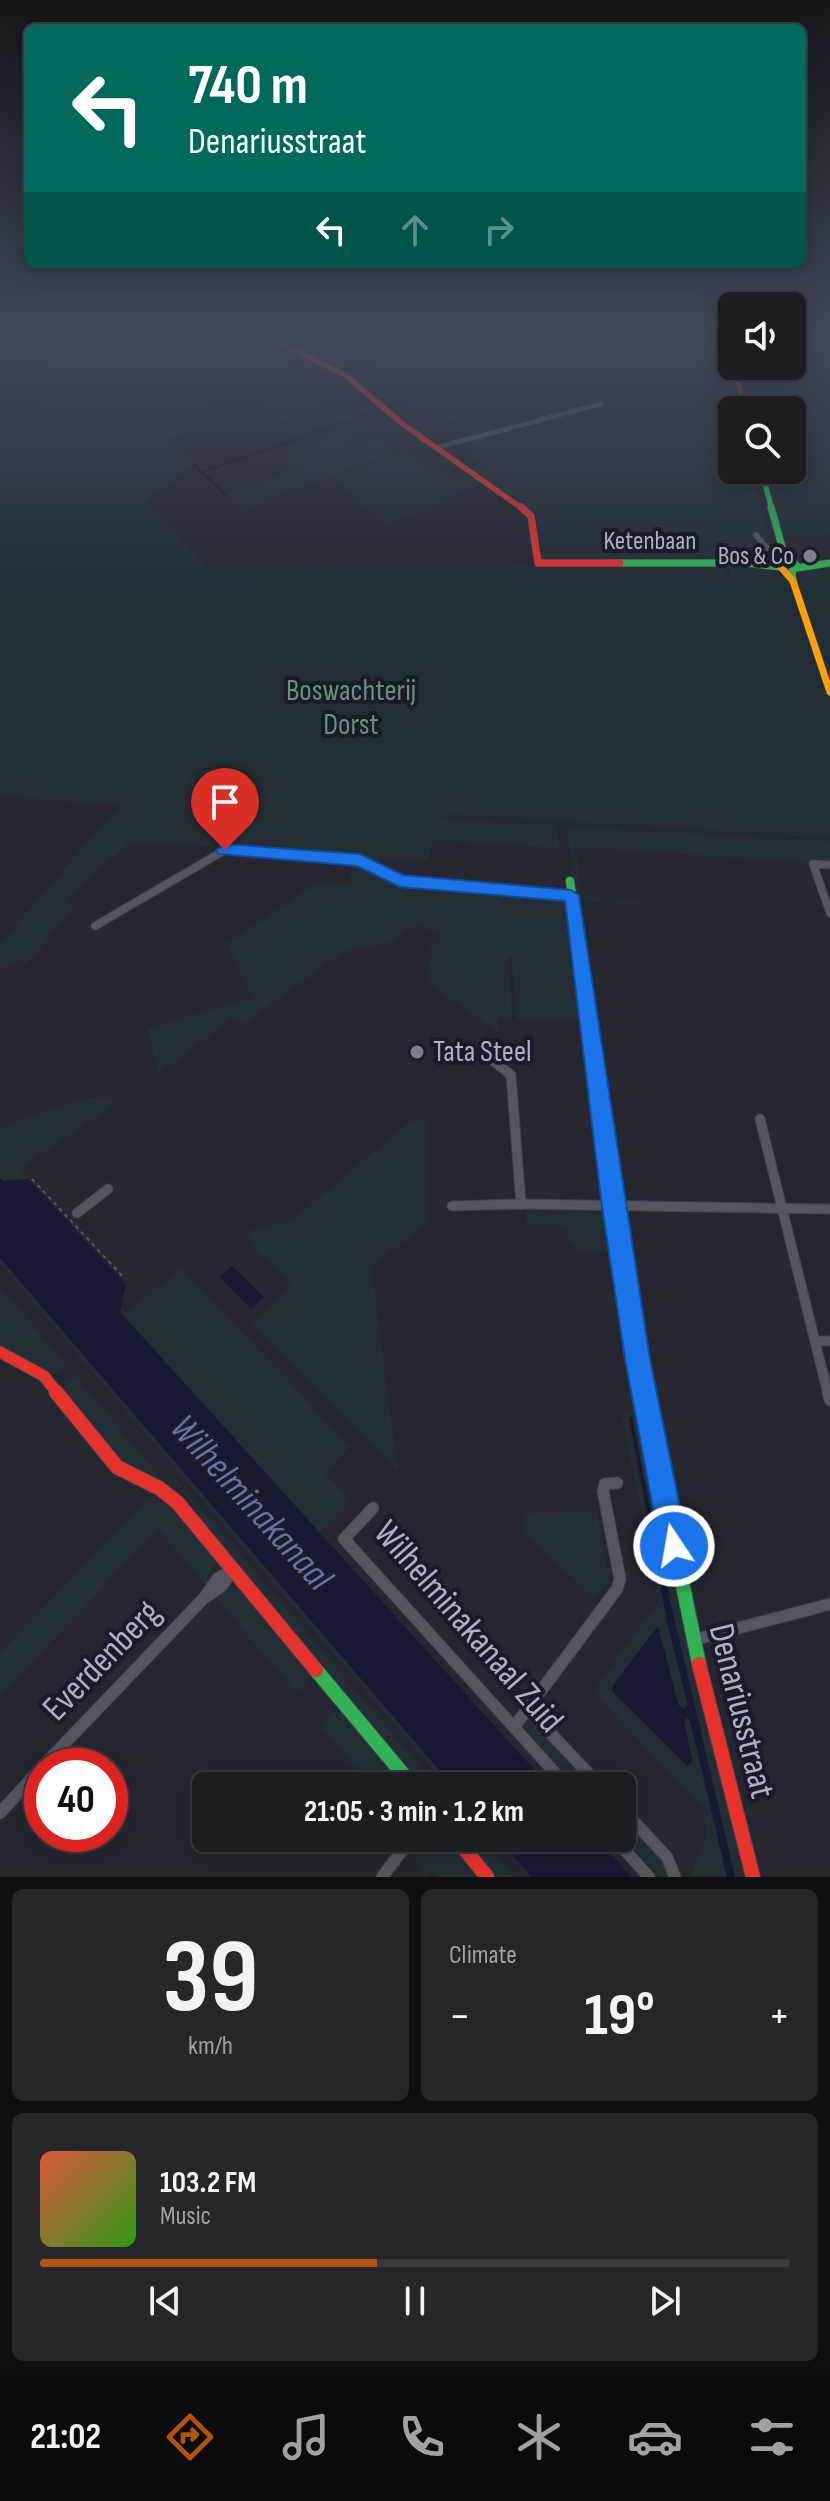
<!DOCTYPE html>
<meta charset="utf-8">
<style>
:root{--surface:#1c1c23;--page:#25252b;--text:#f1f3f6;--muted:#a0a1a6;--line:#3a3a41;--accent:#b45309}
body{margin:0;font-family:"Sofia Sans Condensed",sans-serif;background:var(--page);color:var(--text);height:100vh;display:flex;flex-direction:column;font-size:30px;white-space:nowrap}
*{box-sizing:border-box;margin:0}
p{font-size:26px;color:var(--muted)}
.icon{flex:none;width:44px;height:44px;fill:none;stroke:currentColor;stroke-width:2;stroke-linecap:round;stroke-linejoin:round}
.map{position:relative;height:1877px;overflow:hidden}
.drawer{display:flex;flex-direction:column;gap:12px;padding:12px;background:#0f0f13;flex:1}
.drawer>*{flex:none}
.hud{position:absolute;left:24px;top:24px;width:782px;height:244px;border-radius:12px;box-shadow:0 4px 20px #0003,0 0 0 2px var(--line);background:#00695c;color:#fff;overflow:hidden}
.buttons{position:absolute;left:718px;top:292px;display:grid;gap:16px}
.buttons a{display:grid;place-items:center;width:88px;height:88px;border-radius:12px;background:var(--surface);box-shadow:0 4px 20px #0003,0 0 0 2px var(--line);font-size:40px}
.speed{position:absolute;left:24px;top:1748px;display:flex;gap:16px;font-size:40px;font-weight:700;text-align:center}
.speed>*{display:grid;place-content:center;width:104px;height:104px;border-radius:50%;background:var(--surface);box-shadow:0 4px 20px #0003,0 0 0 2px var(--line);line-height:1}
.speed .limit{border:12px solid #d22;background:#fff;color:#111}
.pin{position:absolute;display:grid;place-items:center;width:68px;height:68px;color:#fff;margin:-82px -34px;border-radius:50% 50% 50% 0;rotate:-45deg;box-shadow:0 0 8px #0007}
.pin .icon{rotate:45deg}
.me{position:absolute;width:88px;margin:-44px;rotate:348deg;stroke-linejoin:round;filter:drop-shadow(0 0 6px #0008)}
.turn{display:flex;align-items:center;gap:28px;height:168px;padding:0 32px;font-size:36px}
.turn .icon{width:104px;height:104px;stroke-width:2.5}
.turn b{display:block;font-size:56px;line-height:68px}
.lanes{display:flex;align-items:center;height:76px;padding:0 32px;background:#0003;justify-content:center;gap:40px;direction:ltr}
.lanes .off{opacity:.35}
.big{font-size:60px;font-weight:700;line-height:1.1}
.drawer .widget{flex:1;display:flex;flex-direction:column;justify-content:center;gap:12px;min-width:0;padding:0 28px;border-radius:12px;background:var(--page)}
.drawer .dial{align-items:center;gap:0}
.dial b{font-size:104px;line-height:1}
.song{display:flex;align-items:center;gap:24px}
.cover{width:96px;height:96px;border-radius:12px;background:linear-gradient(135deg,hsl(10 70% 55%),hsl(110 70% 35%))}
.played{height:8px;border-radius:4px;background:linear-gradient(90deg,var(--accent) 45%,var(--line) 45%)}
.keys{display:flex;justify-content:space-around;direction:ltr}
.heat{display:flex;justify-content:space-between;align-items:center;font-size:44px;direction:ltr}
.drawer .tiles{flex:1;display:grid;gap:12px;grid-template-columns:1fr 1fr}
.widget:last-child{grid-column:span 2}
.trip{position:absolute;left:192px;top:1772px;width:444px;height:80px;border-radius:12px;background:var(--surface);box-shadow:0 4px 20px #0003,0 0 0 2px var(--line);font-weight:700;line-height:80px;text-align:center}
.tab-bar{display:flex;height:128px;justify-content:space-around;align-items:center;background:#0b0b0e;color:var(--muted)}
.tab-bar .icon{width:56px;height:56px}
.tab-bar .current{color:var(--accent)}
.tab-bar b{font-size:36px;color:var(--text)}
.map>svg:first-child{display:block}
.green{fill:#222d34}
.water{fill:#161931}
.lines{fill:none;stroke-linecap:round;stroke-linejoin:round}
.stream{stroke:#161931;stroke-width:2}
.street-far4-casing{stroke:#41434c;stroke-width:5}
.street-far3-casing{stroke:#41434c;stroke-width:6}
.street-far2-casing{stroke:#41434c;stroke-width:9}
.street-far1-casing{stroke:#41434c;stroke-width:11}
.street-casing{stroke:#41434c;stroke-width:13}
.fast-far4-casing{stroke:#41434c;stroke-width:6}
.fast-far3-casing{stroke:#41434c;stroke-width:8}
.fast-far2-casing{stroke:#41434c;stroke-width:10}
.fast-far1-casing{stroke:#41434c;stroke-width:13}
.fast-casing{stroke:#41434c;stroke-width:16}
.slow-casing{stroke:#41434c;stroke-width:8}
.jam-far3-casing{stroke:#41434c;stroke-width:6}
.jam-far2-casing{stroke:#41434c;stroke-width:8}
.jam-far1-casing{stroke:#41434c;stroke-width:13}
.jam-casing{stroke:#41434c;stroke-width:16}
.street-far4{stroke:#54555e;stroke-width:4}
.street-far3{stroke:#54555e;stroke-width:5}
.street-far2{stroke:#54555e;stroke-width:7}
.street-far1{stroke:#54555e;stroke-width:9}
.street{stroke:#54555e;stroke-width:11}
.fast-far4{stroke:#30b455;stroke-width:5}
.fast-far3{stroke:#30b455;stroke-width:7}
.fast-far2{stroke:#30b455;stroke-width:8}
.fast-far1{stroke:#30b455;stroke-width:11}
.fast{stroke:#30b455;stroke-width:14}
.slow{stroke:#ff9f0a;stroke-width:7}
.jam-far3{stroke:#e5322d;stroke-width:5}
.jam-far2{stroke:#e5322d;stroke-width:7}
.jam-far1{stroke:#e5322d;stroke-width:11}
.jam{stroke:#e5322d;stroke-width:14}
.rail{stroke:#575961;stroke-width:2;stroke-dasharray:4 4;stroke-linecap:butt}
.route{fill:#1a73e8;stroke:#114b97;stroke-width:2}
.poi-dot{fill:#7d7f8f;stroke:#191b29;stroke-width:3}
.labels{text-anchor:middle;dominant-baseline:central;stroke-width:8;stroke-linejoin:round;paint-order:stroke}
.far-street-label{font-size:26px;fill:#adafc2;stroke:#191b29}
.far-poi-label{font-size:26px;fill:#adafc2;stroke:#191b29;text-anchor:end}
.park-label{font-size:30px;fill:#66917b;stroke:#191b29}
.poi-label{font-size:30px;fill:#adafc2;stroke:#191b29;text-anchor:start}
.near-street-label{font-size:36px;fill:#adafc2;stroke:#191b29}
.near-water-label{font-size:38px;font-style:italic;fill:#6670a1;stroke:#191b29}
</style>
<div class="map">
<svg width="830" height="1877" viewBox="0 0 830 1877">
<rect width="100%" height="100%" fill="#25262f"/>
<g class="green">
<path d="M65,336H178L243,351L272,341L318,364L300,357L285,360L287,363L283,366L246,387L258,394L210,408L219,415L164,442L176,446L196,463L146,503L210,568L723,564L725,576L730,575L728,564L766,567L778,575L800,577L801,571L797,574L794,573L830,564V838L445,814L443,818L557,825L559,848L433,840L428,861L379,859L386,882L422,886L440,892L566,901L582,1021L517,1020L512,957L508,956L512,1020L498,1019V1033L424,980L433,954L428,949L443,938L418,924L390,943L344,951L245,1024L234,1017L159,1074L147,1029L252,997L227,943L318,882L350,884L352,852L129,843L68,900L74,909C49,927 50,945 26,964L18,960L0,970V943L116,809L123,806L0,796V405L74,420L22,408L81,378L49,368Z"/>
<polygon points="502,336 732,336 732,366 792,366 792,336 830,336 830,535 784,536 791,558 785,548 763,470 765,470 772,491 767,470 792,470 792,410 732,410 732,470 752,470 773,552 758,561 542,561 537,515 472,469 484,464 471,455 487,450 481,446 463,451 456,446 441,447 471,437 463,431 472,428 457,418 424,427 436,437 432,441 395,415 413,410 397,398 380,402 351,377 366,374 356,366 369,373 390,368 370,355 394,367 507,341"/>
<polygon points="343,376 353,385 335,391 345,400 276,423 248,405"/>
<polygon points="348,431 359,437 346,441 356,447 385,436 389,438 384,441 393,446 387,449 394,453 242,510 226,495 298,468 283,457"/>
<polygon points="403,452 459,481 475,476 485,484 387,524 331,479"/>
<polygon points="585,827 830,841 830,864 576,847 581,895 642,900 644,906 582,901 581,897 575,897 567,828"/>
<polygon points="127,1097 20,1168 28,1179 3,1181 0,1178 0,1128 82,1098"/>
<polygon points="428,1119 429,1222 371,1267 398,1471 251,1324 292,1286 250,1245 248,1231 291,1221 409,1122"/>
<polygon points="525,1211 603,1213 609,1253 575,1250 569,1242 566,1226 527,1223"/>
<polygon points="0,1258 453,1786 447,1786 0,1264"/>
<polygon points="181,1268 351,1446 325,1473 351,1501 320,1533 123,1315"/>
<polygon points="0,1285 65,1364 62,1371 52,1377 0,1347"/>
<polygon points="71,1376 78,1378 166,1484 165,1488 124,1467 65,1396 57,1384"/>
<polygon points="637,1411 745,1877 735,1877 655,1536 632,1418 628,1418 632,1446 688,1705 683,1709 678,1704 658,1626 613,1693 685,1765 692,1764 692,1760 684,1721 687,1718 690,1720 727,1877 690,1877 707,1834 703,1809 593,1691 659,1601 621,1412"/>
<polygon points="176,1479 437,1786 420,1786 223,1553 194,1506 173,1481"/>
<polygon points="148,1498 154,1503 170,1502 215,1560 205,1585 159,1529 0,1696 0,1653"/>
<polygon points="597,1512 609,1581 595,1599 525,1533 523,1513"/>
<path d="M239,1587L309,1671C309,1681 306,1688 295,1692L215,1597L224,1590Z"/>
<polygon points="334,1711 346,1714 404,1786 370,1786 320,1725"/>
<polygon points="531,1718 594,1786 577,1786 523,1727"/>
<polygon points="622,1817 667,1865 673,1877 660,1877 622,1835"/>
<polygon points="426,1838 449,1838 481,1877 437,1877 432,1870 426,1877 417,1865 415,1855"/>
<polygon points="464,1838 481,1838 515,1877 496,1877"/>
</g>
<g class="water">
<polygon points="0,1178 3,1181 28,1179 126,1284 120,1312 549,1786 453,1786 0,1258"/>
<polygon points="232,1266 264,1297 251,1309 219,1277"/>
<polygon points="629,1415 632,1418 655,1536 735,1877 727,1877 690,1720 687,1718 684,1721 692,1760 688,1766 612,1691 613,1685 658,1626 678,1704 683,1709 688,1705 667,1622"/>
<polygon points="498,1838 596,1838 632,1877 532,1877"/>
</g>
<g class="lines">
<g class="stream">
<polyline points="194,465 225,494"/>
<polyline points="202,472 368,414"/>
</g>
<defs>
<polyline id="street-far4" points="435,448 601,404"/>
<polyline id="street-far3" points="756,535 770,552 760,564"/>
<g id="street-far2">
<polyline points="830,865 813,864 830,913"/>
<polyline points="95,926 225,850 360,860 395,879 415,883 571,896"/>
</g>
<g id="street-far1">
<polyline points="492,1060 511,1075 521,1204 830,1209"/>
<polyline points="760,1119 828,1394"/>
<polyline points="452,1206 521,1204"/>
<polyline points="77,1213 108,1189"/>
<polyline points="816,1341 830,1341"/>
</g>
<g id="street">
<polyline points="828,1392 830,1400"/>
<polyline points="373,1508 344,1539 567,1786"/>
<polyline points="206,1597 222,1586 230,1573"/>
<polyline points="693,1640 830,1604"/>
<polyline points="527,1708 600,1786"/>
<polyline points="514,1727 617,1589 620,1579 603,1491 605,1484 617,1483"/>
<polyline points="43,1766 204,1598 218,1578 232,1571"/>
<polyline points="622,1809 667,1857 675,1877"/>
<polyline points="0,1813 42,1767"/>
<polyline points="408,1838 401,1852 418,1838"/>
<polyline points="614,1838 649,1877"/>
<polyline points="382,1877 401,1852"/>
</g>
<g id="fast-far4">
<polyline points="726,336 732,358"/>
<polyline points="761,470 772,509"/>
</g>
<g id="fast-far3">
<polyline points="771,507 783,550 797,566 792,571 793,581"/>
<polyline points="620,563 746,563 780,567"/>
<polyline points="797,568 830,563"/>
</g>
<polyline id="fast-far2" points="570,881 590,1020"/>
<polyline id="fast-far1" points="589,1018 643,1394"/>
<g id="fast">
<polyline points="643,1392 699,1664"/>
<polyline points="316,1670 413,1786"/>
</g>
<polyline id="slow" points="783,550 784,562 780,566 793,581 830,692"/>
<g id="jam-far3">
<polyline points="265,336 345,375 404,425 523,509"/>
<polyline points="734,366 745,410"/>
</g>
<polyline id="jam-far2" points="521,507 531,516 538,563 620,563"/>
<polyline id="jam-far1" points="0,1352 44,1376 58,1394"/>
<g id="jam">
<polyline points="56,1392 117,1467 159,1488 177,1502 316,1670"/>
<polyline points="699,1664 753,1877"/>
<polyline points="456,1838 487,1877"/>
</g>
</defs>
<use href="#street-far4" class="street-far4-casing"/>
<use href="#street-far3" class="street-far3-casing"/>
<use href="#street-far2" class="street-far2-casing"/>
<use href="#street-far1" class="street-far1-casing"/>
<use href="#street" class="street-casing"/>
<use href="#fast-far4" class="fast-far4-casing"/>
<use href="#fast-far3" class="fast-far3-casing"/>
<use href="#fast-far2" class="fast-far2-casing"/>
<use href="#fast-far1" class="fast-far1-casing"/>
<use href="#fast" class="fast-casing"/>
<use href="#slow" class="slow-casing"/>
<use href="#jam-far3" class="jam-far3-casing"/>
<use href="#jam-far2" class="jam-far2-casing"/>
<use href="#jam-far1" class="jam-far1-casing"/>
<use href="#jam" class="jam-casing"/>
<use href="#street-far4" class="street-far4"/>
<use href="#street-far3" class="street-far3"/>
<use href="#street-far2" class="street-far2"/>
<use href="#street-far1" class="street-far1"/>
<use href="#street" class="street"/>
<use href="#fast-far4" class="fast-far4"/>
<use href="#fast-far3" class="fast-far3"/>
<use href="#fast-far2" class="fast-far2"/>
<use href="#fast-far1" class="fast-far1"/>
<use href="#fast" class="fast"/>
<use href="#slow" class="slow"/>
<use href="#jam-far3" class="jam-far3"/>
<use href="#jam-far2" class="jam-far2"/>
<use href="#jam-far1" class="jam-far1"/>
<use href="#jam" class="jam"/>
<polyline class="rail" points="32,1179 125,1279"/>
</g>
<linearGradient id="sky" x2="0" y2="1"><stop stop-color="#14151a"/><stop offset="0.56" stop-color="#404758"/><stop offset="1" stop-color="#404758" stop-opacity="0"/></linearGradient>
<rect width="830" height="599" fill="url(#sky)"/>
<polygon class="route" points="225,844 360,854 403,875 571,890 579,895 650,1359 688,1546 684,1556 674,1560 664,1556 660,1546 625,1359 602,1207 565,901 400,887 357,866 219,854 216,850"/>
<g class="poi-dot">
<circle cx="810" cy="556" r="8"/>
<circle cx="417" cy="1052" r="8"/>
</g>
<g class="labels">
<g class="far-street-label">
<text x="650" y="541">Ketenbaan</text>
</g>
<g class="far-poi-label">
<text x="794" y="556">Bos &amp; Co</text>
</g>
<g class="park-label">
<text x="351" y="691">Boswachterij<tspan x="351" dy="34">Dorst</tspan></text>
</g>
<g class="poi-label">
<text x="433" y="1052">Tata Steel</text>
</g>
<g class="near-street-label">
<text transform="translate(468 1627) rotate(49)">Wilhelminakanaal Zuid</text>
<text transform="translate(102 1661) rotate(-46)">Everdenberg</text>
<text transform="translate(741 1711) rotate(76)">Denariusstraat</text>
</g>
<g class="near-water-label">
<text transform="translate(251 1503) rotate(48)">Wilhelminakanaal</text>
</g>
</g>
</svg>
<div class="buttons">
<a><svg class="icon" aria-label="sound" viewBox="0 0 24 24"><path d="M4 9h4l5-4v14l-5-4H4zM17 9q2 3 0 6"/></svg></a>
<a><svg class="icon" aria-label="search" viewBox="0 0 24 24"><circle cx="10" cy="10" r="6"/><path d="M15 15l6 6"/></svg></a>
</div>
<div class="speed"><div class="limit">40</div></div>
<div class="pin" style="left:225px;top:850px;background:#d93025"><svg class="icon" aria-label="arrive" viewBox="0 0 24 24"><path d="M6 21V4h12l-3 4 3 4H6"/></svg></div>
<svg class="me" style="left:674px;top:1546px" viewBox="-20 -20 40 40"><circle r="17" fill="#1a73e8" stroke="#fff" stroke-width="3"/><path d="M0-11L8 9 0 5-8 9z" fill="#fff"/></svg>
<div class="trip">21:05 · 3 min · 1.2 km</div>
<div class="hud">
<div class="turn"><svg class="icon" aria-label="left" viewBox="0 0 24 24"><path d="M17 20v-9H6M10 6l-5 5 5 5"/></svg><div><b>740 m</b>Denariusstraat</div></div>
<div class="lanes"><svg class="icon" aria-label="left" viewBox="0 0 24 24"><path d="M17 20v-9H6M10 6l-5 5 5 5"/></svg><svg class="icon off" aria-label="ahead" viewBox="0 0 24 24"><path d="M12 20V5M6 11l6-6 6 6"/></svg><svg class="icon off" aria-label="right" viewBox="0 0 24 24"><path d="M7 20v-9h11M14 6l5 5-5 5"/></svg></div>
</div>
</div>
<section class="drawer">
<div class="tiles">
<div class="widget dial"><b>39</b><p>km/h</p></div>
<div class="widget"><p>Climate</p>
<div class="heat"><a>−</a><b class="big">19°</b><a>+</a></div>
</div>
<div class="widget">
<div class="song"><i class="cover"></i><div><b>103.2 FM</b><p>Music</p></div></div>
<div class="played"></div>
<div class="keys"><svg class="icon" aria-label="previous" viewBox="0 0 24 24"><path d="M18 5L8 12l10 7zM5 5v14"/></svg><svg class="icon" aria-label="pause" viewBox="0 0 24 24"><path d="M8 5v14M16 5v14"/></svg><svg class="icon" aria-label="next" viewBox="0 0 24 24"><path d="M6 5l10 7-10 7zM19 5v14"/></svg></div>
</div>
</div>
</section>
<nav class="tab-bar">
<b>21:02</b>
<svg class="icon current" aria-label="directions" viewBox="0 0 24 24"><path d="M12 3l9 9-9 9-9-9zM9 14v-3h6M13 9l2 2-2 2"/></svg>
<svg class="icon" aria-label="music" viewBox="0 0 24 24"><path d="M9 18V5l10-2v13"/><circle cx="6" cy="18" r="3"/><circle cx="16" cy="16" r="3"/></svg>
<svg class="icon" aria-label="phone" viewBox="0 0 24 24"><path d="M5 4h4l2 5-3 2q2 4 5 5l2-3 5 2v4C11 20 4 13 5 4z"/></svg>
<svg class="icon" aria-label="climate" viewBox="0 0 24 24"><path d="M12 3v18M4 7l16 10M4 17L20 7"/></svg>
<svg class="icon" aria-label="car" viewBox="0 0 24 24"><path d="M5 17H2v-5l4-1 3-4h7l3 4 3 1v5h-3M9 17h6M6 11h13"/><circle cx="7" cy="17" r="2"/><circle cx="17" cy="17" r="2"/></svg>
<svg class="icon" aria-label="filters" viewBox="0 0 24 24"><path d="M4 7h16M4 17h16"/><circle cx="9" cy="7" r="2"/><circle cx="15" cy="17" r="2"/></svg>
</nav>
